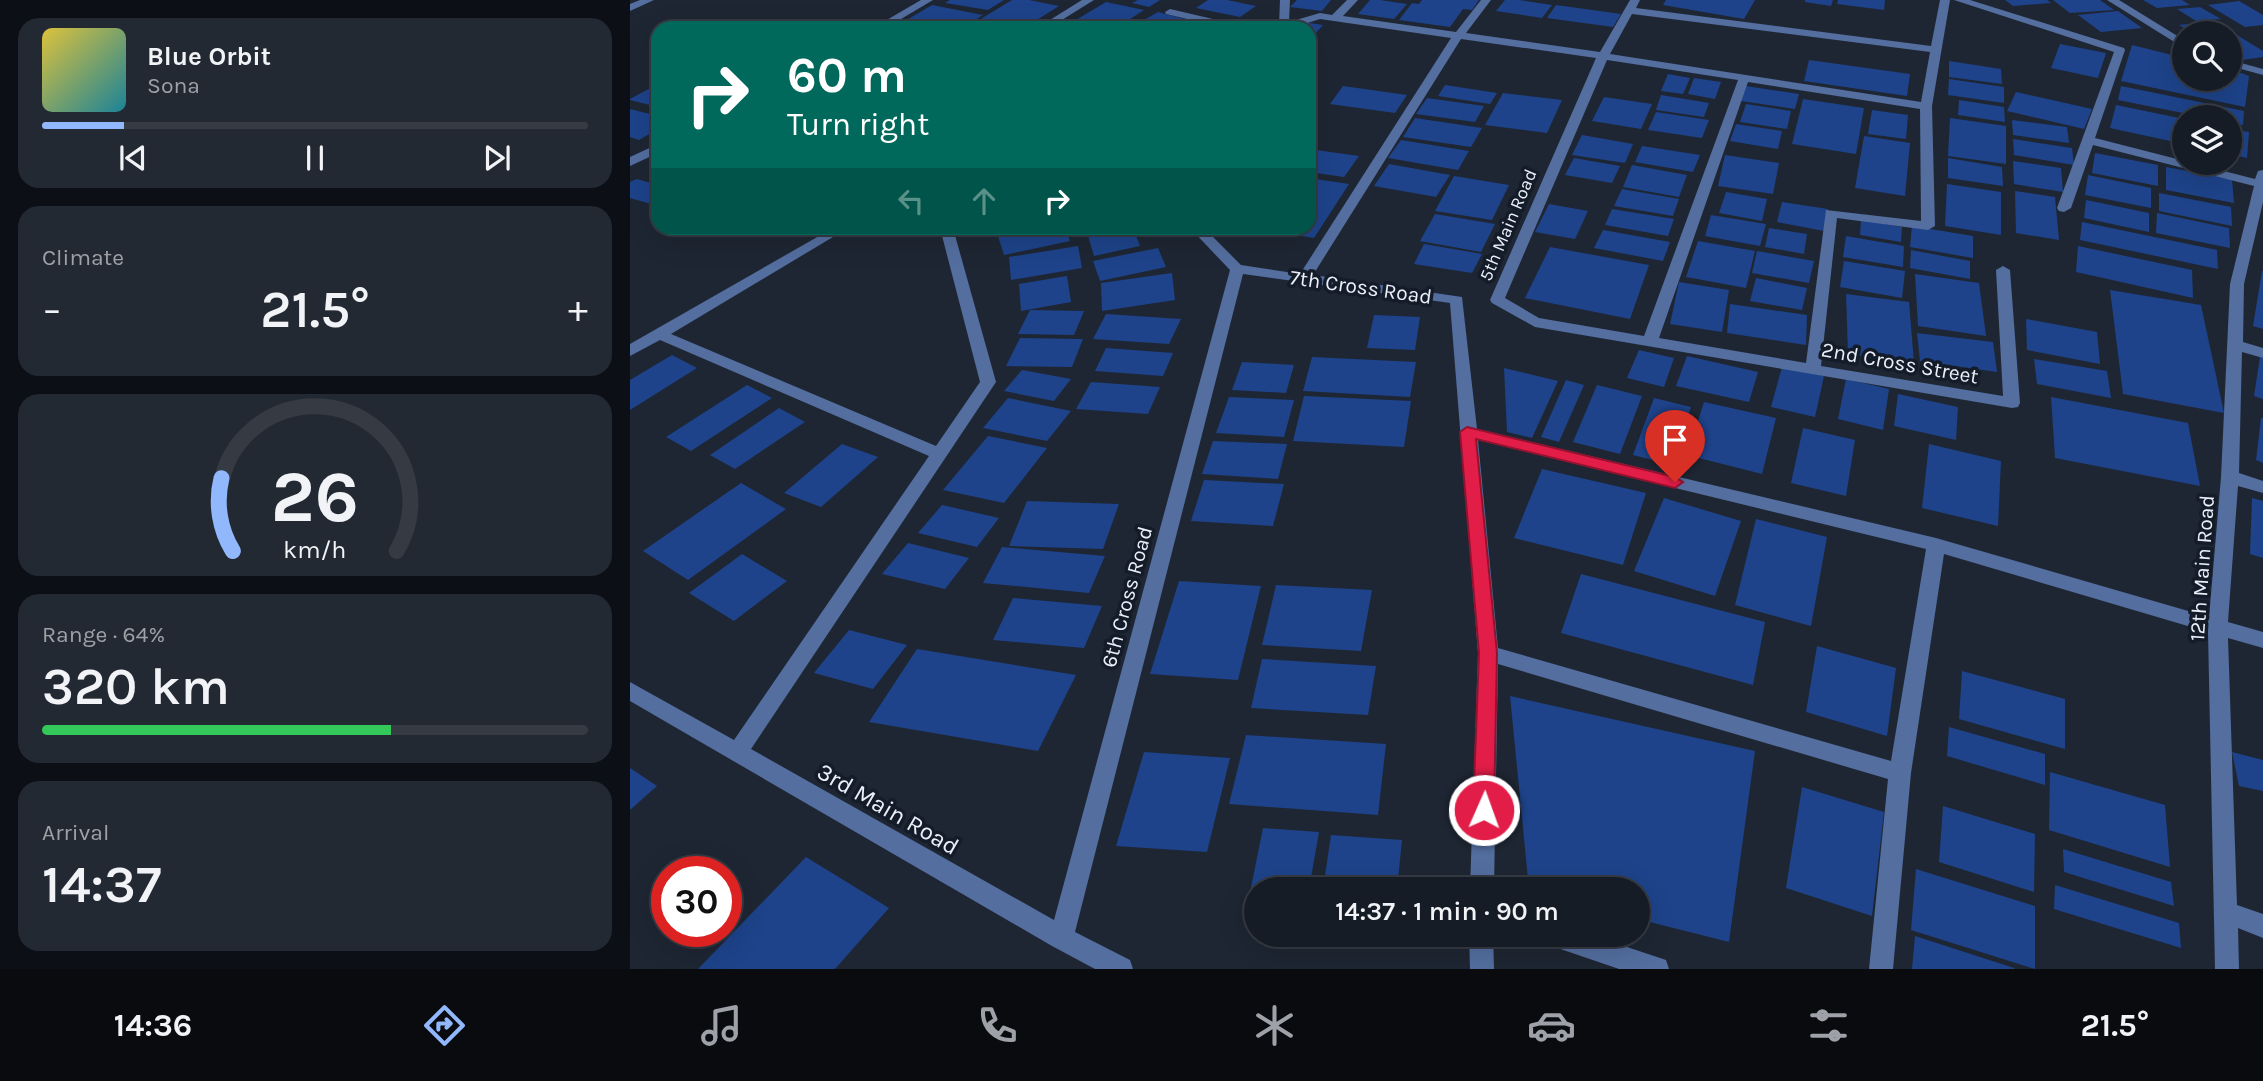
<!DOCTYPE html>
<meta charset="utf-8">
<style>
:root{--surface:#161c26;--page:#232932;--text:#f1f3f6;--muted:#9ea1a7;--line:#353a43;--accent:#91b8fd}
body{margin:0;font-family:Karla,sans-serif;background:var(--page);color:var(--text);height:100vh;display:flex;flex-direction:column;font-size:26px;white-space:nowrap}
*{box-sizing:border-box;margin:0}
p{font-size:23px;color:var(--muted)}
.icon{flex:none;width:38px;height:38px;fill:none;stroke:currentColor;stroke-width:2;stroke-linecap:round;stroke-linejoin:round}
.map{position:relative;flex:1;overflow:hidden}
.details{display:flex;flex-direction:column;gap:18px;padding:18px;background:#0c0f15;width:630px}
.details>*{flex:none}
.top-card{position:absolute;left:21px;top:21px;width:665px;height:214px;border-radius:21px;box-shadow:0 7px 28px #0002,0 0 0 2px var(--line);background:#00695c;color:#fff;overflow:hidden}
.fabs{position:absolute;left:1542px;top:21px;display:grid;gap:14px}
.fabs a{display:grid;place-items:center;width:70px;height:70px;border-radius:50%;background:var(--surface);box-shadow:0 7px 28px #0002,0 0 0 2px var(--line);font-size:35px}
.speed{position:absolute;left:21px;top:856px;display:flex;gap:14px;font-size:35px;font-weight:700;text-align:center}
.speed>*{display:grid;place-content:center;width:91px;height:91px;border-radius:50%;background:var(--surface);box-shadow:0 7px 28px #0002,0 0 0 2px var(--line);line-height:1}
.speed .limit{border:10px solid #d22;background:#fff;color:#111}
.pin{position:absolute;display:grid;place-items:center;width:60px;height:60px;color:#fff;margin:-72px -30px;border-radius:50% 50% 50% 0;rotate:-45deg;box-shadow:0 0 7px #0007}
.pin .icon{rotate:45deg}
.me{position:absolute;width:77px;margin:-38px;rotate:2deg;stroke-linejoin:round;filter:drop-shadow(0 0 5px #0008)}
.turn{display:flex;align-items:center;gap:24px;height:147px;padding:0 21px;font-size:32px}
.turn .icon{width:91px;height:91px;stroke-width:2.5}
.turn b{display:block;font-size:49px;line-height:60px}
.lanes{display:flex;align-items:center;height:66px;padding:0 21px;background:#0003;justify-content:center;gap:35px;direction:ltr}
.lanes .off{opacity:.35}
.big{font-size:52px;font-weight:600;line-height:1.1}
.details .card{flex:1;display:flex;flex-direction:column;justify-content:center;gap:10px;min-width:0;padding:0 24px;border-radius:21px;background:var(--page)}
.details .dial{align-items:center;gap:0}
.dial svg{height:182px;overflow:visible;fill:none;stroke:var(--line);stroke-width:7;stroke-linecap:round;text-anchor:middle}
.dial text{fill:var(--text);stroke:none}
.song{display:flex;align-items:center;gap:21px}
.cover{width:84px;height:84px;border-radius:10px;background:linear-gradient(135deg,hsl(50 70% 55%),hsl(190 70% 35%))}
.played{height:7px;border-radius:4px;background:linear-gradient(90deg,var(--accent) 15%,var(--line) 15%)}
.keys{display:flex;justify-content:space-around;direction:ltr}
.heat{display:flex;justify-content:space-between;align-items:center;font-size:38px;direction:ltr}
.charge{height:10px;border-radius:5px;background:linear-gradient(90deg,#34c759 64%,var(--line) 0)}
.trip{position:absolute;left:614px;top:877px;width:406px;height:70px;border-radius:35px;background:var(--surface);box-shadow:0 7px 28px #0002,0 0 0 2px var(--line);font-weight:600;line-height:70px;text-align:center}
.menu{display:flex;height:112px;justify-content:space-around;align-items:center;background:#090b0f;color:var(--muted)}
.menu .icon{width:49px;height:49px}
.menu .active{color:var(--accent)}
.menu b{font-size:32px;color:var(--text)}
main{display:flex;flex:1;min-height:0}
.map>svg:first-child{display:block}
.building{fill:#1e438a}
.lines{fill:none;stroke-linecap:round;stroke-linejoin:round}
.service{fill:#536e9f;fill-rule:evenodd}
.minor{fill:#536e9f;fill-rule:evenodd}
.route{fill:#e11d48;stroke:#92132f;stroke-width:2}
.labels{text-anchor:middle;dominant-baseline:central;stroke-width:7;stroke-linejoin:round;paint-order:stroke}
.far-street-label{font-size:18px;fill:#eaf0f9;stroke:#151c29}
.street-label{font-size:21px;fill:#eaf0f9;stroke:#151c29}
.near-street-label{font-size:24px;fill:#eaf0f9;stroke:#151c29}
</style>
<main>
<section class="details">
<div class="card">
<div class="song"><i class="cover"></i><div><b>Blue Orbit</b><p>Sona</p></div></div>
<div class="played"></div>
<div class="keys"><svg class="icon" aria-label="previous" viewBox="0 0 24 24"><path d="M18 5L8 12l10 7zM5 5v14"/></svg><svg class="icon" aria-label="pause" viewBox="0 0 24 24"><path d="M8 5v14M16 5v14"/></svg><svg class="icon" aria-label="next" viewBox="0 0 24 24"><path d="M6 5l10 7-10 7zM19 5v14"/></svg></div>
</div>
<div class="card"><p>Climate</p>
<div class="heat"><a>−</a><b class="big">21.5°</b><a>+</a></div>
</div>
<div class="card dial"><svg viewBox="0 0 100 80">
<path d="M14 69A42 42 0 1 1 86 69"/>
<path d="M14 69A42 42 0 0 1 9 37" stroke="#91b8fd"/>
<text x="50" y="56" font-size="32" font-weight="700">26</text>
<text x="50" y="72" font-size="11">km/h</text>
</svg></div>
<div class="card"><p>Range · 64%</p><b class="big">320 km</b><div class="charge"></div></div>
<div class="card"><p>Arrival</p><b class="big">14:37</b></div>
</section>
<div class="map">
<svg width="1633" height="969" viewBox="0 0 1633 969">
<rect width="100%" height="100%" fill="#1e2633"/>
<g class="building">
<polygon points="320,0 374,0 358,10 315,3"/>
<polygon points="382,0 399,0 429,6 394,28 368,28 344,23"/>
<polygon points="508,0 530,0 519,7 502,3"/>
<polygon points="578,0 597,0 626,6 610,17 566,8"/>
<polygon points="667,0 701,0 692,11 660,7"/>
<polygon points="740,0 750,0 777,4 764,19 728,14"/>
<polygon points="792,0 849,0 842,10 833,9 820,27 769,20 782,3 789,4"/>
<polygon points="875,0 889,0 922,5 912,18 866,11"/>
<polygon points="1036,0 1125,0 1114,19 1033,5"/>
<polygon points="1175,0 1203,0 1201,6 1175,2"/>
<polygon points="1208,0 1255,0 1254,10 1207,4"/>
<polygon points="1375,0 1417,0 1421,3 1383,6"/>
<polygon points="1423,0 1470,0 1484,10 1440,13"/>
<polygon points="1513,0 1552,0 1560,5 1527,8"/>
<polygon points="1609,1 1633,15 1633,25 1615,27 1578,5"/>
<polygon points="476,2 514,10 486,28 436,26"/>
<polygon points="302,5 353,15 332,28 263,28"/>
<polygon points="926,5 991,14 983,27 917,18"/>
<polygon points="1570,7 1591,19 1566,21 1547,9"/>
<polygon points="1488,11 1512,28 1471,32 1448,15"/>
<polygon points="528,12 577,25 572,28 516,28 505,25"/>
<polygon points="1584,21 1633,51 1633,57 1605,61 1600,57 1600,33 1562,33 1549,25"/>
<polygon points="673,22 693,25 679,41 679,28 668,28"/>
<polygon points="1430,44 1476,53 1468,78 1421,68"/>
<polygon points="1502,45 1554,58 1554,79 1600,79 1600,69 1619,76 1615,107 1491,81"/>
<polygon points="1179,60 1280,74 1277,96 1174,81"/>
<polygon points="1319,61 1371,69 1372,84 1319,77"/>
<polygon points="1038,74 1060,78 1053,94 1031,91"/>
<polygon points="1064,78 1091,82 1085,99 1058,94"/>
<polygon points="1319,79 1374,87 1374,103 1318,95"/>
<polygon points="28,84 28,107 0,100 0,99"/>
<polygon points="815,85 867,93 860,104 808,96"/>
<polygon points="713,86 777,95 765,113 700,104"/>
<polygon points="1116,86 1169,94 1165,109 1111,101"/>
<polygon points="1491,86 1614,111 1613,125 1600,123 1600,117 1573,117 1488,100"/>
<polygon points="1386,92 1462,109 1454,129 1377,111"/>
<polygon points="873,93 932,100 917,133 855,125"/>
<polygon points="1031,95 1079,103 1074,117 1026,110"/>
<polygon points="974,97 1022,104 1011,129 962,121"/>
<polygon points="797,98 854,106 845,122 786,114"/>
<polygon points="1173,99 1234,108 1226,154 1162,144"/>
<polygon points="1329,100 1374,107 1375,122 1328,115"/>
<polygon points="1116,104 1161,111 1157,129 1110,122"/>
<polygon points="1486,105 1554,119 1554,144 1480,128"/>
<polygon points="0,109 28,116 28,129 9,140 0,137"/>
<polygon points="1242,110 1278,115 1276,139 1238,134"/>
<polygon points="1026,112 1079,120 1072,138 1018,130"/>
<polygon points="785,118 852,128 841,147 773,137"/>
<polygon points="1320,118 1376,126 1376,164 1318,156"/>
<polygon points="1382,120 1437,127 1439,143 1383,135"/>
<polygon points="1106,124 1152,131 1148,149 1100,141"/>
<polygon points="1600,129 1619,132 1617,158 1600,154"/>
<polygon points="952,135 1003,144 995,163 942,155"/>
<polygon points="1234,136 1280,143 1275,196 1225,188"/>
<polygon points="1383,139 1442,148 1444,165 1384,155"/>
<polygon points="771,140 839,151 828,170 758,158"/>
<polygon points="1012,146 1070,155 1063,172 1005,162"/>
<polygon points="679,149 729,156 714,177 679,172"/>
<polygon points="1465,153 1528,165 1528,186 1462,173"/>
<polygon points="1095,155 1149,163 1143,194 1088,186"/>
<polygon points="944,158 990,166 982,183 935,175"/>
<polygon points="1318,158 1372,167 1373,186 1318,178"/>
<polygon points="1383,161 1431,168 1433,192 1384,184"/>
<polygon points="759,164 820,175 806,197 744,186"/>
<polygon points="1002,165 1057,175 1049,197 993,187"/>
<polygon points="1536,167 1602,179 1604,203 1536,190"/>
<polygon points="1458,175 1521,188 1521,208 1455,195"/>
<polygon points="824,176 879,185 862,220 805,211"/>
<polygon points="679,178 719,184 684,238 629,229 679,228"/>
<polygon points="7,179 28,185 28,206 0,198 0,182"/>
<polygon points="1317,184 1371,192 1371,235 1315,226"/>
<polygon points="992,189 1049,199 1043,216 984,206"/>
<polygon points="1385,191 1425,197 1429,240 1386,233"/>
<polygon points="1096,192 1137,199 1132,221 1089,213"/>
<polygon points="1529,193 1601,207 1602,226 1529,211"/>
<polygon points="1456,200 1519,213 1519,232 1454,218"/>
<polygon points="1152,202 1198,209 1194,231 1147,222"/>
<polygon points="919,204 958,211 945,239 905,232"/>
<polygon points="982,209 1044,219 1038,236 975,225"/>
<polygon points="1527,213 1599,228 1600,248 1526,233"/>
<polygon points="805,214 865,224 851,252 790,241"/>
<polygon points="1081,215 1136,224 1130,246 1075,236"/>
<polygon points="1231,220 1272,227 1271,242 1230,235"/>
<polygon points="1452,222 1587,250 1588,269 1450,240"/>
<polygon points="1282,226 1343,236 1343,258 1280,247"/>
<polygon points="69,228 108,228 95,236"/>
<polygon points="410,228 435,228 440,241 374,255 368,236"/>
<polygon points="465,228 503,228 510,246 464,256 456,229"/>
<polygon points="1139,228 1177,234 1174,254 1135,247"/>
<polygon points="973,230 1040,242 1033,261 964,248"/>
<polygon points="1216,236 1274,246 1273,267 1213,257"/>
<polygon points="1068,241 1125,251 1116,288 1056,277"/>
<polygon points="794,244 852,254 842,273 784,264"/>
<polygon points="448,246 452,268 381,280 379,257"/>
<polygon points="1448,246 1562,270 1563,298 1446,272"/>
<polygon points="920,247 1019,265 1000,319 895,298"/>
<polygon points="528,248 536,267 470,281 463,261"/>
<polygon points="1281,250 1340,261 1340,279 1280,268"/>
<polygon points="1127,251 1184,261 1179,283 1122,273"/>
<polygon points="1214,261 1275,271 1272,298 1210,287"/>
<polygon points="1632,271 1633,271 1633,329 1623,326"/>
<polygon points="542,273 545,300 472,311 471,283"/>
<polygon points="1285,274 1349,283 1356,336 1288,326"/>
<polygon points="437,276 441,302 391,311 389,284"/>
<polygon points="1126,278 1177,288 1172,310 1120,301"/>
<polygon points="1049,282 1099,290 1092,332 1040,324"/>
<polygon points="1480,290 1571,305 1594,413 1493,394"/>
<polygon points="1216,294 1279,302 1284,363 1218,354"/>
<polygon points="1100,304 1177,315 1176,345 1097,333"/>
<polygon points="400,310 454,311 444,335 388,334"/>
<polygon points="476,314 551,319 539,344 463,339"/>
<polygon points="744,315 790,317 785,350 737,348"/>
<polygon points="1396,319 1467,332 1470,364 1397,350"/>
<polygon points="1287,333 1363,342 1367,372 1290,361"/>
<polygon points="390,338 453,339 442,367 376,366"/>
<polygon points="476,348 543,353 533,376 465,371"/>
<polygon points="1009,350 1044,358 1034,387 997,378"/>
<polygon points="42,355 67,368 0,410 0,380"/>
<polygon points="1057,356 1128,372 1119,402 1046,386"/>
<polygon points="682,357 786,362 780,397 673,391"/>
<polygon points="1630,357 1633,358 1633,399 1624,396"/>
<polygon points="1404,359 1477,371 1481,398 1407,384"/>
<polygon points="612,362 664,365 656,393 602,390"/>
<polygon points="1152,367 1194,376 1185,417 1141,407"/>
<polygon points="874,368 928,381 902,438 877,432"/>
<polygon points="392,370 441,379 424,401 374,391"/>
<polygon points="1216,379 1259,389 1253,430 1208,419"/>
<polygon points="936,380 954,385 929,442 911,437"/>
<polygon points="461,382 530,387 518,414 446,409"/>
<polygon points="117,385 142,398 61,451 36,437"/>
<polygon points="967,385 1012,396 990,454 943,442"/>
<polygon points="1268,394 1328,407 1326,440 1264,426"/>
<polygon points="674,396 781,401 774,447 663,441"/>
<polygon points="599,397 664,400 654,437 586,433"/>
<polygon points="1421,397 1558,423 1570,486 1425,458"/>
<polygon points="378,398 441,411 417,441 353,428"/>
<polygon points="1024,398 1061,407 1042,465 1003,455"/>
<polygon points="1074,402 1146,418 1132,474 1057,455"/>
<polygon points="149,408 175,422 105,469 80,455"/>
<polygon points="1631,418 1633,418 1633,463 1626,460"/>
<polygon points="1173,428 1225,440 1216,496 1161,483"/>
<polygon points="358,436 417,448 374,503 313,490"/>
<polygon points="583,441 657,444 648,479 572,474"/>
<polygon points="212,444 248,457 191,507 154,493"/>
<polygon points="1299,444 1371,461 1368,526 1292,508"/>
<polygon points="912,469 1016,493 993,565 884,538"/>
<polygon points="574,480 654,484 643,526 561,521"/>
<polygon points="111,483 156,509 58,580 13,551"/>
<polygon points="1034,498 1111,521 1085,596 1004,571"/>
<polygon points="1622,498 1633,501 1633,558 1620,554"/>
<polygon points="397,501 489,504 473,549 379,546"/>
<polygon points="312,505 369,518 347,547 288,533"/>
<polygon points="1126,519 1197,537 1181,626 1105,605"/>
<polygon points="278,543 339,558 315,589 252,574"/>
<polygon points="372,547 475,556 459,593 353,583"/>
<polygon points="112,554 157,581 104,621 59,593"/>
<polygon points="951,574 1135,622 1123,685 931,633"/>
<polygon points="549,581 631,586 608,680 520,674"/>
<polygon points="646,585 742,590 731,651 632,645"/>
<polygon points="383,598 472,606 454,648 363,640"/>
<polygon points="219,630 277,645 243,689 184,673"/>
<polygon points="1187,646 1266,668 1257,736 1176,712"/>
<polygon points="287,649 446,675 408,751 239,722"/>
<polygon points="632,659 746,666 738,715 621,708"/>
<polygon points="1332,671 1435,699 1435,749 1329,719"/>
<polygon points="880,696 1125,751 1099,942 1008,919 1008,889 899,889"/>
<polygon points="1319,727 1415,754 1415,785 1317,756"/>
<polygon points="616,735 756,744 748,815 599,804"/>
<polygon points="514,752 600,758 577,852 486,846"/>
<polygon points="1602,752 1633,760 1633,791 1609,786"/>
<polygon points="0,768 27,786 0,810"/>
<polygon points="1420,772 1535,805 1540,867 1419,830"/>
<polygon points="1172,787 1254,812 1242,916 1156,888"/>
<polygon points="1313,806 1405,834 1404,892 1309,862"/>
<polygon points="633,828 689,832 679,889 626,889 626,903 618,902"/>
<polygon points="701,835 772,840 767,889 693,889"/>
<polygon points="1433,849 1541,882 1544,906 1434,872"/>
<polygon points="176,857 259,908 205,969 68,969"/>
<polygon points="1286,869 1405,906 1405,969 1281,930"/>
<polygon points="1425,885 1549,923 1551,948 1424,909"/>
<polygon points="1285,936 1384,968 1384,969 1282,969"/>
</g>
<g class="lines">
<polygon class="service" points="10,0 24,0 0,11 0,4"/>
<g class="minor">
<polygon points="291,0 303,0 256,28 243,28"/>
<polygon points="452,0 464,0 419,28 407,28"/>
<path d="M650,0H660L659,22L690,13L702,15L717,0H728L713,16L826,32L851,0H861L836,33L970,52L1000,0H1010L1006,8L1301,46L1310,0H1320L1302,106L1305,226L1298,230L1207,218L1191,366L1373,396L1366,270L1373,266L1380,270L1390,403L1388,407L1382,408L905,327L862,303L860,300L966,58L831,39L683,275L832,297L847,429L1306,538L1579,617L1591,477L1600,284L1624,186L1463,145L1441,208L1434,212L1429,211L1427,208L1484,52L1324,0H1340L1494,48L1495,50L1465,138L1625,179L1628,171L1633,170V202L1614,284L1613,342L1633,348V358L1612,352L1609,473L1633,481V493L1608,486L1598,622L1633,632V648L1598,638L1607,905L1633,914V938L1608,928L1609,969H1585L1578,632L1314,554L1281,773L1263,969H1239L1258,779L868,664L864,889H840L848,653L820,303L613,274L445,932L500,960L503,969H465L422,946L0,701V682L104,740L299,456L30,340L0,356V344L203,228H218L41,334L306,446L350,382L310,228H323L366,382L121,749L424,920L600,270L560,228H574L611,265L670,274L821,38L690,19L662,28H646L649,25ZM1002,14L1300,52L1291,102L980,54ZM977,60L1108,80L1014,336L909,318L875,298ZM1118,82L1290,109L1291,221L1196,210L1176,363L1029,338ZM848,440L1296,549L1261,761L868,648Z"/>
<polygon points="1477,0 1489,0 1554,40 1554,48"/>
<polygon points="540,9 613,26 614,28 595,28 536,14 535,12"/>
<polygon points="1600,60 1633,69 1633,75 1600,66"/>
<polygon points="28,144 28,153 0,166 0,157"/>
<polygon points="839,934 863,934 864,969 840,969"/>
<polygon points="907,934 958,934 1036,960 1039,969 989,969 910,942"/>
</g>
</g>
<polygon class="route" points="837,427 1045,477 1053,482 1045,488 846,439 867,653 864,810 861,817 854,820 846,817 843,810 849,653 830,432"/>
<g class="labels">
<g class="far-street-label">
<text transform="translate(878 225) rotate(-67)">5th Main Road</text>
</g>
<g class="street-label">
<text transform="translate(731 287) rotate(8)">7th Cross Road</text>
<text transform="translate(1270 363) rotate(10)">2nd Cross Street</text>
<text transform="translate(1572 568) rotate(-86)">12th Main Road</text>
<text transform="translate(497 597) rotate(-75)">6th Cross Road</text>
</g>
<g class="near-street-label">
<text transform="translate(258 809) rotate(30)">3rd Main Road</text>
</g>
</g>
</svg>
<div class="fabs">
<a><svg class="icon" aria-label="search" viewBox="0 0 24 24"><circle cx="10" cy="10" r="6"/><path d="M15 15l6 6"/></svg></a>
<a><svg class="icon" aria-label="layers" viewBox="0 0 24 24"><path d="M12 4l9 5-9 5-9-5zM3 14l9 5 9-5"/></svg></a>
</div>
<div class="speed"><div class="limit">30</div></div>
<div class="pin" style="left:1045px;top:482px;background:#d93025"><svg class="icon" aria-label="arrive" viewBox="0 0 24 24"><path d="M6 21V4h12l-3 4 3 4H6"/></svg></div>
<svg class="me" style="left:854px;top:810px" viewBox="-20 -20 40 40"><circle r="17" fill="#e11d48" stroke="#fff" stroke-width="3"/><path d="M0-11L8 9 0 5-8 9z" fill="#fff"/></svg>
<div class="trip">14:37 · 1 min · 90 m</div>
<div class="top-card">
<div class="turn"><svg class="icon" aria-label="right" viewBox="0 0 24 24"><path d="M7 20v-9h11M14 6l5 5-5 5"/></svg><div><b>60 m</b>Turn right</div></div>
<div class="lanes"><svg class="icon off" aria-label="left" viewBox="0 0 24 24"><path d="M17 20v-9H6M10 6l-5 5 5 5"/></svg><svg class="icon off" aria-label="ahead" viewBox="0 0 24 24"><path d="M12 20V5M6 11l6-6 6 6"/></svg><svg class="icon" aria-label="right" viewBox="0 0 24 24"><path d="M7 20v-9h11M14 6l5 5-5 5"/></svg></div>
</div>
</div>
</main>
<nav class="menu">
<b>14:36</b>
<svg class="icon active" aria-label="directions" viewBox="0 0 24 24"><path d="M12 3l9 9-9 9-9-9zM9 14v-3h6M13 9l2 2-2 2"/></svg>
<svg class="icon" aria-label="music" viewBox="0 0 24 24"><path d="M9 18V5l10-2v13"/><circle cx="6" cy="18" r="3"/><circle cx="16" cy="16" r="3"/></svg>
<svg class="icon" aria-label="phone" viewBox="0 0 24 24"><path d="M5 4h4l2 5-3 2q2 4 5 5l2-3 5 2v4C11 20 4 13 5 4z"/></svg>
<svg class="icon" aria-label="climate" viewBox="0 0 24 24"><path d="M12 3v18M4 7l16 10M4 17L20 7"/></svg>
<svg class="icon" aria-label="car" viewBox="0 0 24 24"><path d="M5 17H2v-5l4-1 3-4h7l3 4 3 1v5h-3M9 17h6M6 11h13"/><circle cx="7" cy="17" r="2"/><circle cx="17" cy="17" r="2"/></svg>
<svg class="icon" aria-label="filters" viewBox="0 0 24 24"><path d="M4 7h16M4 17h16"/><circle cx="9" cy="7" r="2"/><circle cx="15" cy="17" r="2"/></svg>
<b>21.5°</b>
</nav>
